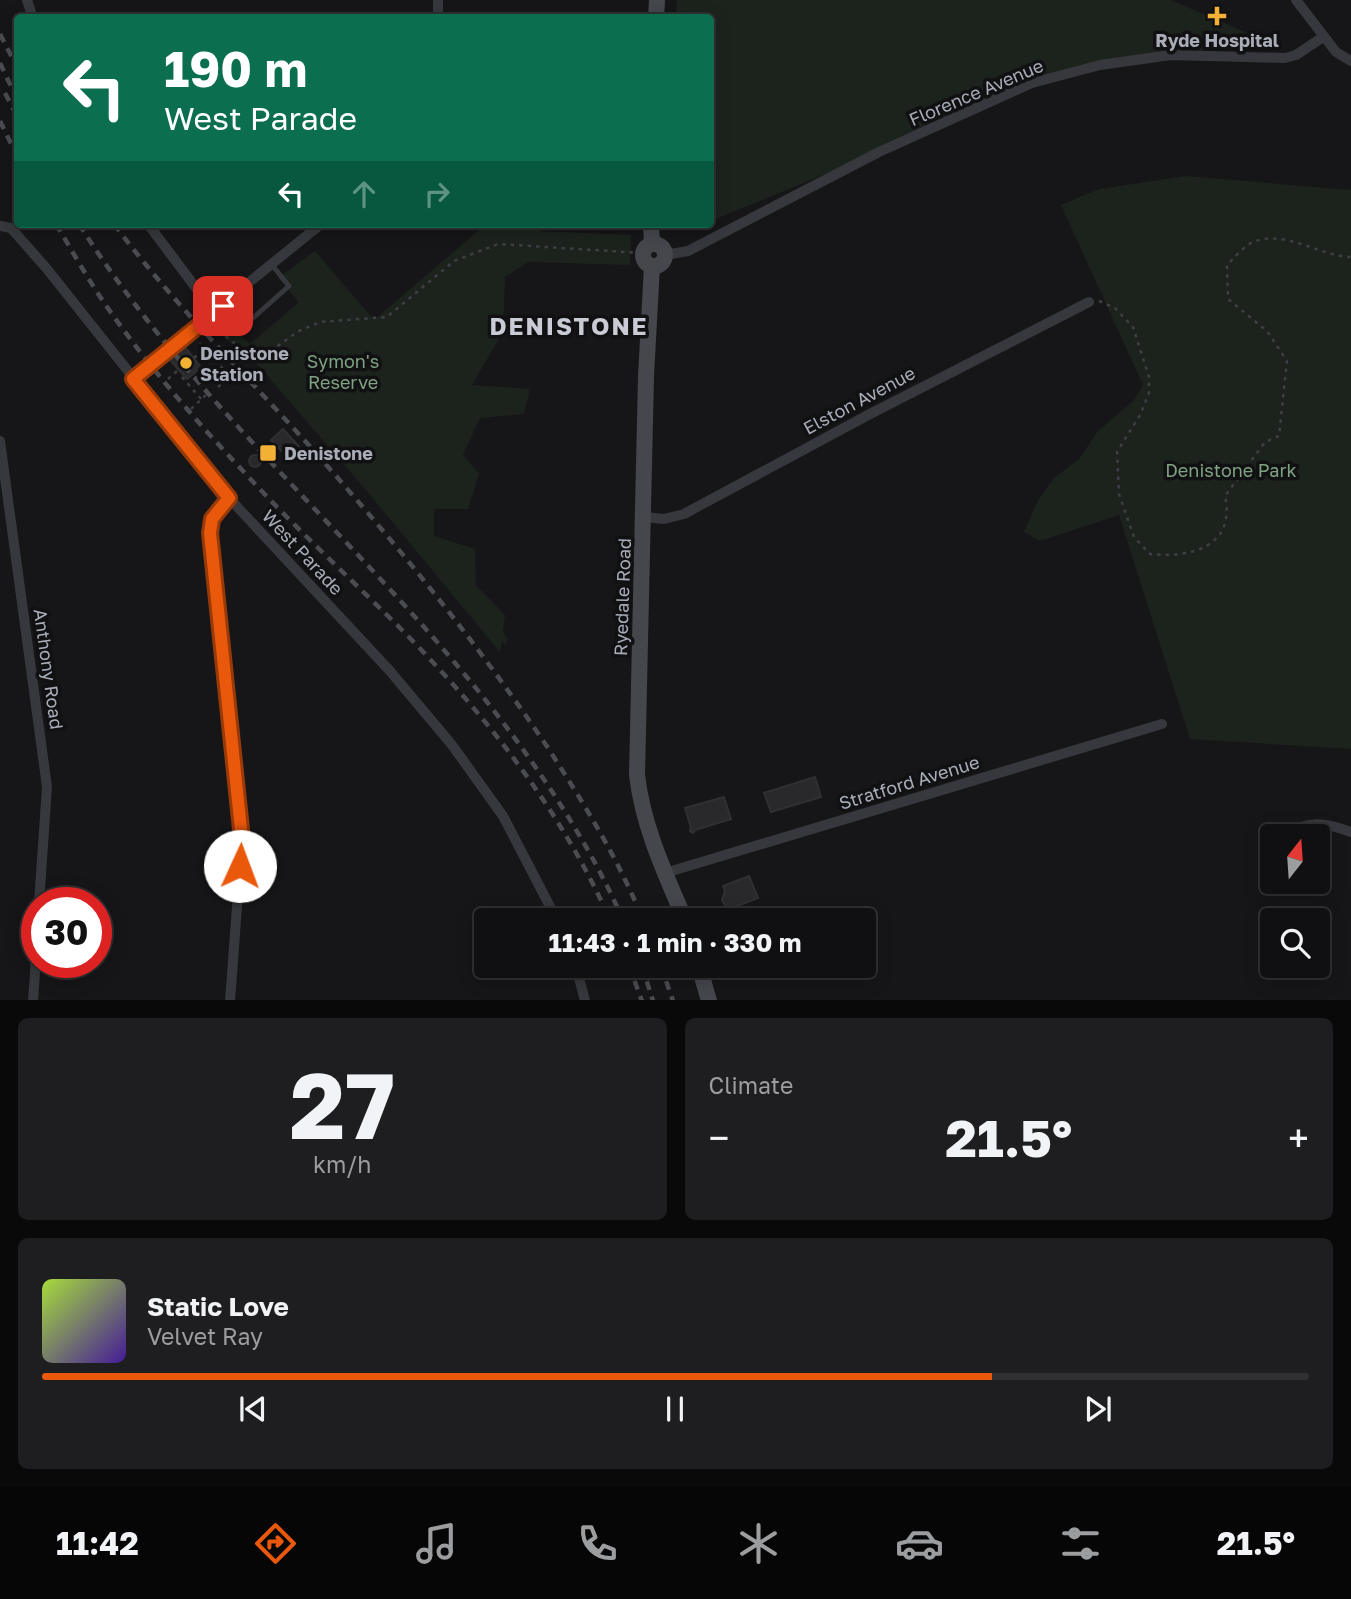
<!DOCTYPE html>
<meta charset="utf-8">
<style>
:root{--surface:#101012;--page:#1e1e20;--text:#f1f3f6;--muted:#9c9d9f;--line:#303032;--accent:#ea580c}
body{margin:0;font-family:"Golos Text",sans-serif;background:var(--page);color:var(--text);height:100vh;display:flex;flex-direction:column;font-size:26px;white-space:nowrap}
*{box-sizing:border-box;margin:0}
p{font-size:23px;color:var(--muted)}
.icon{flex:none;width:38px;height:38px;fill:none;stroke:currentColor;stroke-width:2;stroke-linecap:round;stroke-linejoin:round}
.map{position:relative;height:1000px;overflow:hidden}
.panel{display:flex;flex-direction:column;gap:18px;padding:18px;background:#09090a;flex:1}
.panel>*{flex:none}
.top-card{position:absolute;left:14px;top:14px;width:700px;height:214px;border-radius:7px;box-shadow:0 4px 18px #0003,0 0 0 2px var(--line);background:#0b6e4f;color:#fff;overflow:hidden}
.needle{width:46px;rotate:17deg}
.tools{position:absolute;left:1260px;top:824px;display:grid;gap:14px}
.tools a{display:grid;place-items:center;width:70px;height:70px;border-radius:7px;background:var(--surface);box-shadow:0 4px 18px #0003,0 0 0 2px var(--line);font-size:35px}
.speed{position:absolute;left:21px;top:887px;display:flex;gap:14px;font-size:35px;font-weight:700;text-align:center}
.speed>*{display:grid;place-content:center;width:91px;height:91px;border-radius:50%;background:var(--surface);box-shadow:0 4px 18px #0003,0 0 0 2px var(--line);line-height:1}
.speed .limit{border:10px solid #d22;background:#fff;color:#111}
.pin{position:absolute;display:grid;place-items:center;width:60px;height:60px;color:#fff;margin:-30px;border-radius:14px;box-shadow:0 4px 10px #0006}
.me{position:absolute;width:77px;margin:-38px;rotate:2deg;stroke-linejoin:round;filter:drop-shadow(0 0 5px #0008)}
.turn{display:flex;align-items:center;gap:24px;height:147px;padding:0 35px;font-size:32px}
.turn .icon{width:91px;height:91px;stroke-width:2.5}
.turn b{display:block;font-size:49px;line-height:60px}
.lanes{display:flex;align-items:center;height:66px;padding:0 35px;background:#0003;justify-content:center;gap:35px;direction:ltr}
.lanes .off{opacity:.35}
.big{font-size:52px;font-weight:700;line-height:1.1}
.panel .widget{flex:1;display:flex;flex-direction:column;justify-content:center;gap:10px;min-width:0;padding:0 24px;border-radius:10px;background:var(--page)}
.panel .dial{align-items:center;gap:0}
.dial b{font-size:91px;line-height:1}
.song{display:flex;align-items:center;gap:21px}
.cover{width:84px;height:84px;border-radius:10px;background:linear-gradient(135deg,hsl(80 70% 55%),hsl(260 70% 35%))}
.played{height:7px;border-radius:4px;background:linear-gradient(90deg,var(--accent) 75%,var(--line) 75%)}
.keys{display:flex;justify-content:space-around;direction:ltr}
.heat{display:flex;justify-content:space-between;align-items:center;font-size:38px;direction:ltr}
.panel .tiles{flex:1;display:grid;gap:18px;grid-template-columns:1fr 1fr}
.widget:last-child{grid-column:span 2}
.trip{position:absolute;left:474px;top:908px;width:402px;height:70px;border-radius:7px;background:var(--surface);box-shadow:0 4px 18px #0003,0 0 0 2px var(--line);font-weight:700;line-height:70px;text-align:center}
.menu{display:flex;height:112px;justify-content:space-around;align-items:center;background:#060607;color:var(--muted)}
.menu .icon{width:49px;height:49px}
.menu .selected{color:var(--accent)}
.menu b{font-size:32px;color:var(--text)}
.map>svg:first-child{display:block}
.green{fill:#1c231d}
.building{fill:#29292c;stroke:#303034;stroke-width:2}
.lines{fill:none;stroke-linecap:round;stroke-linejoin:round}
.path{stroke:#3d3f44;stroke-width:2.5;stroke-dasharray:3.5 5;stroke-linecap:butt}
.lane{stroke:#37383d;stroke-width:5}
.street{stroke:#37383d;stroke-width:10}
.secondary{stroke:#45474d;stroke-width:16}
.rail{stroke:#4a4c52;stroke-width:4.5;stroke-dasharray:9 7;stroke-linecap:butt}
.street-bridge{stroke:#37383d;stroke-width:10}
.route-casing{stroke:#983908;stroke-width:18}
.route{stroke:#ea580c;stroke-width:12}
.poi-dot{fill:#f2b134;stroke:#111113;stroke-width:2.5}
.labels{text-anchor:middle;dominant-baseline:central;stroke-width:7;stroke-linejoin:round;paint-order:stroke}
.poi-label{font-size:18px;font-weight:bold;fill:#a8adb8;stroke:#111113;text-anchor:start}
.street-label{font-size:18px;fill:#a8adb8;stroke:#111113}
.park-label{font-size:18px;fill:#7fa381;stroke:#111113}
.district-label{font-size:24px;font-weight:bold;letter-spacing:2px;fill:#c9ccd4;stroke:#111113}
</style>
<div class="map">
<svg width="1351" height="1001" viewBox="0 0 1351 1001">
<rect width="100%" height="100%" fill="#161618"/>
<g class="green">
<polygon points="677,0 1171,0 1263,40 1042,77 879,152 711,221 710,18 676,18"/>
<polygon points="1186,176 1351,190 1351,749 1190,739 1119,515 1040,541 1024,532 1037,502 1054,478 1079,459 1098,431 1133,401 1143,385 1061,205 1099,189"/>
<polygon points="486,224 539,224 539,231 631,235 630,265 528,262 505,277 503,332 472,385 530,389 524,414 480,418 463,455 479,474 468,509 434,509 434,536 475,549 476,585 505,615 503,632 508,639 505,645 502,641 500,652 365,489 259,366 217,332 227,322 250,344 299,302 278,278 315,251 374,320"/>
</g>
<g class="building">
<polygon points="185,347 201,367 187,379 170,360"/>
<polygon points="283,429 301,449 289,459 271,440"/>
<circle cx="255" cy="461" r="6"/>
<polygon points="815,777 821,797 771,812 764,793"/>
<polygon points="724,797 731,819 695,830 693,833 690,831 691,828 685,808"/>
<polygon points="749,876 758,898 727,910 722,900 725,890 723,886"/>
</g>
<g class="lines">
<g class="path">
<path d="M1099,301L1115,308L1133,327L1149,377V393L1140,415L1117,452L1119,494L1134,537L1150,554C1191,558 1236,547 1225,496L1265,442L1279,436L1287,361L1267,331L1228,299L1227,265C1234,258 1244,246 1253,242C1286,229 1318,256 1351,257"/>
<path d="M213,325C227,336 247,359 266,354L299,331L320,322L387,317L454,261L498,244L642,253"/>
<polyline points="203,349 209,344"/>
<polyline points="209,354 230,376"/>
<polyline points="194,358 203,349 200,343"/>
<polyline points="182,377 202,400"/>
<polyline points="168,379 178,370"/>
<polyline points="218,387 235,371"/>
<polyline points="191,409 206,395"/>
</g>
<polyline class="lane" points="223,306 242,326 245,325 289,286 272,265"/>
<g class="street">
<polyline points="27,0 33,18"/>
<polyline points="1296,0 1336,52 1351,61"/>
<polyline points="438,18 438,0"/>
<polyline points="148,224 214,312"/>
<polyline points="0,226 11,228 47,269 229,498 390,671 452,745 503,816 557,920"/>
<polyline points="665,255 688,251 879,152 1032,83 1100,65 1171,55 1285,58 1296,55 1323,37"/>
<polyline points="205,318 321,224"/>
<polyline points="0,441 47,787 39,903"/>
<polyline points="229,498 212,519 210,533 242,839 230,1001"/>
<polyline points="644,517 664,519 684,514 870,414 1089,302"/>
<path d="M1283,836C1308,820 1324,822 1351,832"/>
<polyline points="665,873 1162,724"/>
<polyline points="576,966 585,1001"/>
<polyline points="33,1001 37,945"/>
</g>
<g class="secondary">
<polyline points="656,18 657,0"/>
<polyline points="651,224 652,243"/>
<circle cx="654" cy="255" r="11"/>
<path d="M652,266L646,376L637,775C643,827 665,873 685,920"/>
<polyline points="699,966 709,1001"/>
</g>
<g class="rail">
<polyline points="0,34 18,69"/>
<polyline points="0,63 18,101"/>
<polyline points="5,93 18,118"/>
<polyline points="0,121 18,158"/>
<path d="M56,224C74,254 91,285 112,314C151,369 197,422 244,472C294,527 349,577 401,629C485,714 562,811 610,920"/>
<path d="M79,224C205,424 399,571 534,765C568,814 599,865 623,920"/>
<path d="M114,224C169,298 234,363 296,431C386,531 471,634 546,745C583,802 618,858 643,920"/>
<polyline points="629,966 642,1001"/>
<polyline points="642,966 653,1001"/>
<polyline points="661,966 673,1001"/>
</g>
<polyline class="street-bridge" points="143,371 205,318"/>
</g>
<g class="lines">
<defs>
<polyline id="route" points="223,306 133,379 229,498 212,519 210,533 242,839 240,866"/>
</defs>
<use href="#route" class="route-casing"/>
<use href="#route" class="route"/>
</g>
<g class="poi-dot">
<path d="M1213.5 5.5h7v7h7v7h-7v7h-7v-7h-7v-7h7z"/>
<circle cx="186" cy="363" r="7"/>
<rect x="259" y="444" width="18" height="18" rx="3.5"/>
</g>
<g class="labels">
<g class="poi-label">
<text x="1217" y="40" text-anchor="middle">Ryde Hospital</text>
<text x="200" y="353">Denistone<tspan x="200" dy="21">Station</tspan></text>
<text x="284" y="453">Denistone</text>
</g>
<g class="street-label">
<text transform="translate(976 92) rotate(-23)">Florence Avenue</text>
<text transform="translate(859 400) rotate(-28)">Elston Avenue</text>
<text transform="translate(303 552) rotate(47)">West Parade</text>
<text transform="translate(622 597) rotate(-88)">Ryedale Road</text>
<text transform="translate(49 669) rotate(82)">Anthony Road</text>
<text transform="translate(909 782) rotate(-17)">Stratford Avenue</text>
</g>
<g class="park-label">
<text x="343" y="361">Symon's<tspan x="343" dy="21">Reserve</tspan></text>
<text x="1231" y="470">Denistone Park</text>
</g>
<g class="district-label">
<text x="569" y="325">DENISTONE</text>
</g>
</g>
</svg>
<div class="tools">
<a><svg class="needle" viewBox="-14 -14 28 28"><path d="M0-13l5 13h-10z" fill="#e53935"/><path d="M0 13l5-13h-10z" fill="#9c9d9f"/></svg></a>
<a><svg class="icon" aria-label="search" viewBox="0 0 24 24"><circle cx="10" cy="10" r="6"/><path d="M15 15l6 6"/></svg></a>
</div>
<div class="speed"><div class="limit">30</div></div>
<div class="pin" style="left:223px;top:306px;background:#d93025"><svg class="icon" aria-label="arrive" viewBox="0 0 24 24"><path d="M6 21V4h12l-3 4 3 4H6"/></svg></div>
<svg class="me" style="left:240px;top:866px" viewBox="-20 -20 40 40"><circle r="19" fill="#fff"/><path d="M0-13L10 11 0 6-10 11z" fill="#ea580c"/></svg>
<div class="trip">11:43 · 1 min · 330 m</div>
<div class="top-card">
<div class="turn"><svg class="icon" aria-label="left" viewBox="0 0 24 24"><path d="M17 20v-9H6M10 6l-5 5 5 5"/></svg><div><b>190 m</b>West Parade</div></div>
<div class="lanes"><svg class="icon" aria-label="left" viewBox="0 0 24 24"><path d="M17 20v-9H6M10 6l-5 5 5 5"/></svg><svg class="icon off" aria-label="ahead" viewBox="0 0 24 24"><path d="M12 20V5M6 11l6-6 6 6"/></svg><svg class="icon off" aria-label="right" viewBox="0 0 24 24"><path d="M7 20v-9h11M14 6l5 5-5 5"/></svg></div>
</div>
</div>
<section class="panel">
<div class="tiles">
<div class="widget dial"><b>27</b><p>km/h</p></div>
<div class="widget"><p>Climate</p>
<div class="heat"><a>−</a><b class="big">21.5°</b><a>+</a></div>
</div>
<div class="widget">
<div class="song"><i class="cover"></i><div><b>Static Love</b><p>Velvet Ray</p></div></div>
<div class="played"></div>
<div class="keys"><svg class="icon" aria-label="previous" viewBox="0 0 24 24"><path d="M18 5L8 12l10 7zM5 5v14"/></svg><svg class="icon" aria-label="pause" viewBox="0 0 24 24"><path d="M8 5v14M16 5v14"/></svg><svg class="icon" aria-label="next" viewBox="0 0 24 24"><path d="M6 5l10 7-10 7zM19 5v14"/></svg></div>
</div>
</div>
</section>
<nav class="menu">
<b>11:42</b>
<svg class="icon selected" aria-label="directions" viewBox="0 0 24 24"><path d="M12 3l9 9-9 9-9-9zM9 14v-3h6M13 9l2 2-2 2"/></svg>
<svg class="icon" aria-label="music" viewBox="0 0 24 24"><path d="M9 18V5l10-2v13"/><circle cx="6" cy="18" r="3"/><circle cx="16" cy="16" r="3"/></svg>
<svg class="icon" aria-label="phone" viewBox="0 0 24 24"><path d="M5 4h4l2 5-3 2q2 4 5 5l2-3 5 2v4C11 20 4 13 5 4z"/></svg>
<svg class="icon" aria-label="climate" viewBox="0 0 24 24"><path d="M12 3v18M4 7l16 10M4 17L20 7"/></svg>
<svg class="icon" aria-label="car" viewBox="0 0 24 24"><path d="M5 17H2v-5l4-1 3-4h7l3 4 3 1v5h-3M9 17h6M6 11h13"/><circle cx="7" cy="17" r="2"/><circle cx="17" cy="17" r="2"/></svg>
<svg class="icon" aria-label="filters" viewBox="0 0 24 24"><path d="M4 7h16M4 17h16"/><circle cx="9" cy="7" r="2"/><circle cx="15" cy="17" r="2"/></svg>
<b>21.5°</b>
</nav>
